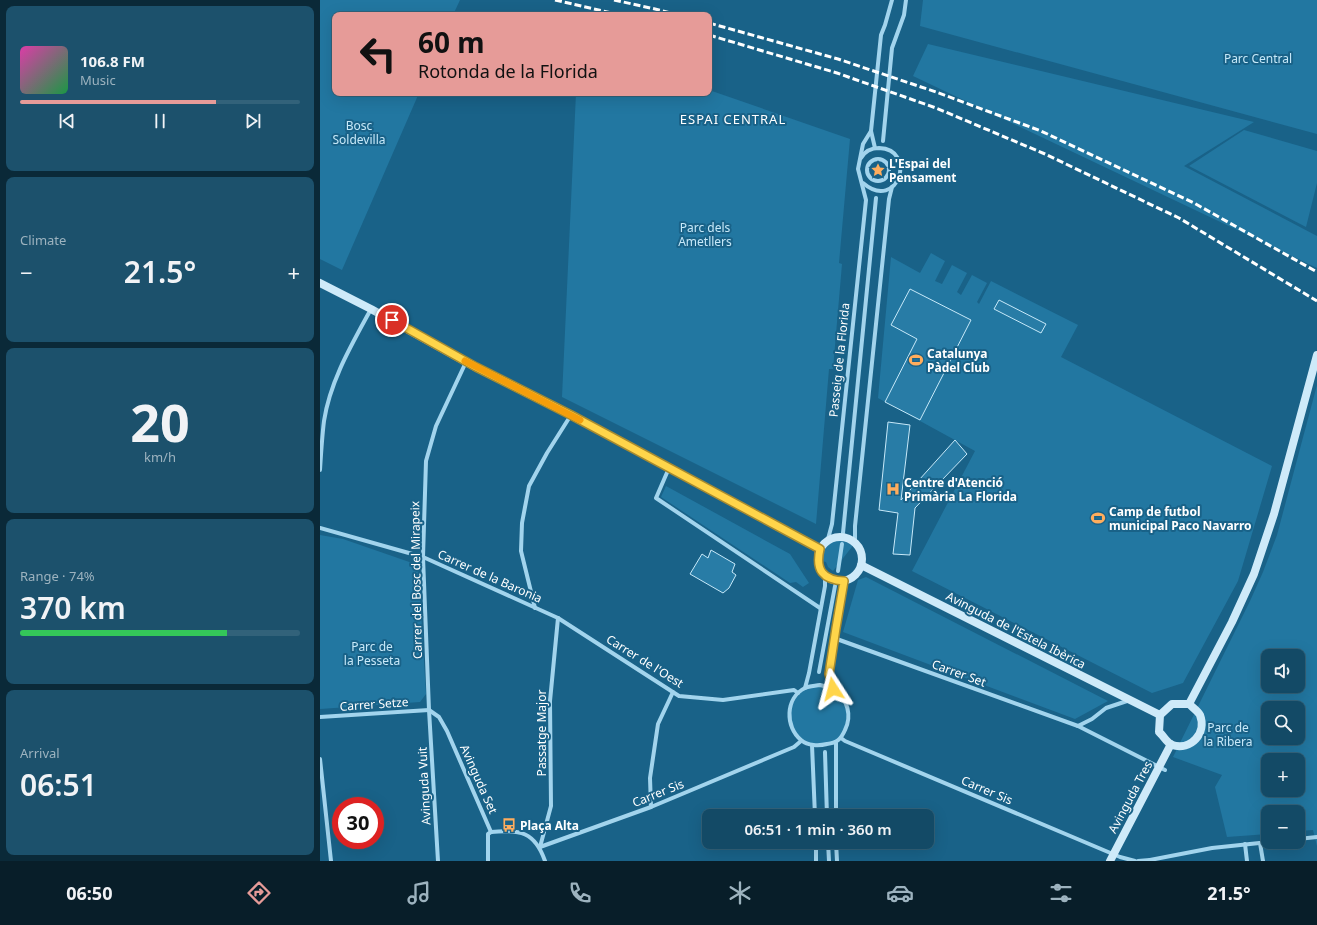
<!DOCTYPE html>
<meta charset="utf-8">
<style>
:root{--surface:#134a66;--page:#1c516c;--text:#f1f3f6;--muted:#9db3bf;--line:#32627a;--accent:#e69b98}
body{margin:0;font-family:"Noto Sans",sans-serif;background:var(--page);color:var(--text);height:100vh;display:flex;flex-direction:column;font-size:15px;white-space:nowrap}
*{box-sizing:border-box;margin:0}
p{font-size:13px;color:var(--muted)}
.icon{flex:none;width:22px;height:22px;fill:none;stroke:currentColor;stroke-width:2;stroke-linecap:round;stroke-linejoin:round}
.map{position:relative;flex:1;overflow:hidden}
.sheet{display:flex;flex-direction:column;gap:6px;padding:6px;background:#0a2938;width:320px}
.sheet>*{flex:none}
.top-card{position:absolute;left:12px;top:12px;width:380px;height:84px;border-radius:8px;box-shadow:0 4px 16px #0002,0 0 0 1px var(--line);background:#e69b98;color:#111;overflow:hidden}
.tools{position:absolute;left:941px;top:649px;display:grid;gap:8px}
.tools a{display:grid;place-items:center;width:44px;height:44px;border-radius:8px;background:var(--surface);box-shadow:0 4px 16px #0002,0 0 0 1px var(--line);font-size:20px}
.speed{position:absolute;left:12px;top:797px;display:flex;gap:8px;font-size:20px;font-weight:700;text-align:center}
.speed>*{display:grid;place-content:center;width:52px;height:52px;border-radius:50%;background:var(--surface);box-shadow:0 4px 16px #0002,0 0 0 1px var(--line);line-height:1}
.speed .limit{border:6px solid #d22;background:#fff;color:#111}
.pin{position:absolute;display:grid;place-items:center;width:34px;height:34px;color:#fff;margin:-17px;border:2px solid #fff;border-radius:50%;box-shadow:0 1px 4px #0007}
.me{position:absolute;width:44px;margin:-22px;rotate:351deg;stroke-linejoin:round;filter:drop-shadow(0 0 3px #0008)}
.turn{display:flex;align-items:center;gap:14px;height:84px;padding:0 20px;font-size:18px}
.turn .icon{width:52px;height:52px;stroke-width:2.5}
.turn b{display:block;font-size:28px;line-height:34px}
.big{font-size:30px;font-weight:600;line-height:1.1}
.sheet .widget{flex:1;display:flex;flex-direction:column;justify-content:center;gap:6px;min-width:0;padding:0 14px;border-radius:8px;background:var(--page)}
.sheet .dial{align-items:center;gap:0}
.dial b{font-size:52px;line-height:1}
.song{display:flex;align-items:center;gap:12px}
.cover{width:48px;height:48px;border-radius:6px;background:linear-gradient(135deg,hsl(320 70% 55%),hsl(140 70% 35%))}
.played{height:4px;border-radius:2px;background:linear-gradient(90deg,var(--accent) 70%,var(--line) 70%)}
.keys{display:flex;justify-content:space-around;direction:ltr}
.heat{display:flex;justify-content:space-between;align-items:center;font-size:22px;direction:ltr}
.charge{height:6px;border-radius:3px;background:linear-gradient(90deg,#34c759 74%,var(--line) 0)}
.trip{position:absolute;left:382px;top:809px;width:232px;height:40px;border-radius:8px;background:var(--surface);box-shadow:0 4px 16px #0002,0 0 0 1px var(--line);font-weight:600;line-height:40px;text-align:center}
.menu{display:flex;height:64px;justify-content:space-around;align-items:center;background:#081e29;color:var(--muted)}
.menu .icon{width:28px;height:28px}
.menu .active{color:var(--accent)}
.menu b{font-size:18px;color:var(--text)}
main{display:flex;flex:1;min-height:0}
.map>svg:first-child{display:block}
.green{fill:#2277a1;fill-rule:evenodd}
.building{fill:#287ca6;stroke:#c7e9f9}
.lines{fill:none;stroke-linecap:round;stroke-linejoin:round}
.street{stroke:#a2d4ed;stroke-width:4}
.secondary{stroke:#ceeaf9;stroke-width:8}
.rail{stroke:#fff;stroke-width:3;stroke-dasharray:7 3;stroke-linecap:butt}
.route-casing{stroke:#a68a30;stroke-width:10}
.route{stroke:#ffd54a;stroke-width:7}
.slow{stroke:#f59e0b;stroke-width:7}
.labels{text-anchor:middle;dominant-baseline:central;stroke-width:4;stroke-linejoin:round;paint-order:stroke}
.park-label{font-size:12px;fill:#c7e9f9;stroke:#196288}
.poi-label{font-size:12px;font-weight:bold;fill:#fff;stroke:#196288;text-anchor:start}
.street-label{font-size:12px;fill:#fff;stroke:#196288}
.neighbourhood-label{font-size:13px;letter-spacing:1px;fill:#fff;stroke:#196288}
</style>
<main>
<section class="sheet">
<div class="widget">
<div class="song"><i class="cover"></i><div><b>106.8 FM</b><p>Music</p></div></div>
<div class="played"></div>
<div class="keys"><svg class="icon" aria-label="previous" viewBox="0 0 24 24"><path d="M18 5L8 12l10 7zM5 5v14"/></svg><svg class="icon" aria-label="pause" viewBox="0 0 24 24"><path d="M8 5v14M16 5v14"/></svg><svg class="icon" aria-label="next" viewBox="0 0 24 24"><path d="M6 5l10 7-10 7zM19 5v14"/></svg></div>
</div>
<div class="widget"><p>Climate</p>
<div class="heat"><a>−</a><b class="big">21.5°</b><a>+</a></div>
</div>
<div class="widget dial"><b>20</b><p>km/h</p></div>
<div class="widget"><p>Range · 74%</p><b class="big">370 km</b><div class="charge"></div></div>
<div class="widget"><p>Arrival</p><b class="big">06:51</b></div>
</section>
<div class="map">
<svg width="997" height="861" viewBox="0 0 997 861">
<rect width="100%" height="100%" fill="#196288"/>
<g class="green">
<polygon points="0,0 140,0 133,15 15,15 15,93 99,93 22,270 0,259"/>
<polygon points="603,0 997,0 997,134 600,26"/>
<polygon points="608,44 934,122 864,166 997,236 997,268 593,76"/>
<polygon points="389,90 530,139 519,263 522,264 513,369 509,369 496,524 242,397 256,93 389,93"/>
<polygon points="924,130 997,151 997,183 986,227 869,166"/>
<polygon points="611,253 625,261 615,281 622,284 632,265 647,273 637,292 641,295 652,275 667,283 657,302 659,304 671,281 758,325 741,357 952,466 918,581 863,683 832,693 592,571 655,451 558,398 571,257 600,273"/>
<path d="M997,385V846L993,830L978,831V812H948V834L907,837L895,787L902,775L853,757L930,601L943,572L957,535ZM948,656H978V686H948ZM948,708H978V738H948ZM948,760H978V790H948Z"/>
<polygon points="346,486 470,554 489,583 483,587 476,582 470,583 341,497"/>
<polygon points="0,535 23,539 98,565 106,694 100,702 0,709"/>
<path d="M515,537H523L535,543L513,571L508,567L506,562L497,560C500,548 503,541 515,537Z"/>
<polygon points="546,577 788,701 755,719 523,632 538,580"/>
<polygon points="500,685 513,689 527,707 526,729 516,743 492,745 481,741 473,731 469,716 471,703 485,688"/>
</g>
<g class="building">
<polygon points="590,289 651,320 600,420 565,402 597,339 571,325"/>
<polygon points="679,300 726,324 721,333 674,309"/>
<polygon points="568,422 590,425 581,500 635,440 647,454 595,508 590,555 573,554 578,513 559,510"/>
<polygon points="391,550 415,564 412,572 416,575 409,588 403,593 370,574 382,554 388,558"/>
</g>
<g class="lines">
<g class="street">
<polyline points="563,141 572,48 584,15 586,0"/>
<polyline points="555,148 551,131 561,35 565,25 572,0"/>
<path d="M541,158C545,151 551,148 559,148C598,149 578,213 543,183"/>
<circle cx="558" cy="170" r="11"/>
<polyline points="349,468 336,498 500,608"/>
<path d="M0,470C1,454 2,437 4,421C10,381 32,344 51,309"/>
<polyline points="0,528 103,557 238,618 359,696 403,700 474,690 478,693"/>
<polyline points="523,533 556,198"/>
<polyline points="508,539 512,524 546,200 538,169 543,144 551,131"/>
<polyline points="535,543 535,526 569,199 572,187"/>
<polyline points="518,571 522,544"/>
<polyline points="215,608 201,551 202,523 209,486 227,453 251,415"/>
<polyline points="514,638 758,726 772,719 786,708 810,700"/>
<polyline points="499,672 515,586"/>
<path d="M500,685C504,686 510,687 514,690C528,699 532,716 525,730C521,739 517,743 507,744C499,746 488,746 481,740C465,727 465,698 485,688C489,686 495,686 500,685Z"/>
<polyline points="485,688 489,673 505,586 505,576"/>
<polyline points="513,689 509,674 515,628 524,581"/>
<polyline points="109,710 119,717 127,731 171,832"/>
<polyline points="0,717 109,710"/>
<polyline points="758,726 845,770"/>
<polyline points="521,738 525,741 800,857 815,861"/>
<polyline points="516,743 516,816"/>
<polyline points="492,745 495,816"/>
<polyline points="505,752 507,816"/>
<polyline points="0,759 11,861"/>
<polyline points="331,807 330,778 338,724 353,692"/>
<path d="M171,832C200,829 215,832 225,861"/>
<polyline points="978,839 997,837"/>
<polyline points="496,842 496,861"/>
<polyline points="508,842 509,861"/>
<polyline points="516,842 517,861"/>
<polyline points="940,843 943,861"/>
<polyline points="925,844 927,861"/>
<polyline points="220,847 331,807 474,747 481,741"/>
<polyline points="220,847 231,806 230,701 238,618"/>
<polyline points="830,860 892,848 949,842"/>
<polyline points="118,861 109,710 103,557 106,461 116,426 146,362"/>
<polyline points="168,861 168,834 171,832"/>
<polyline points="818,861 830,860 829,861"/>
</g>
<g class="secondary">
<polyline points="0,283 51,309 155,367 251,415 499,549"/>
<circle cx="520" cy="559" r="22"/>
<polyline points="541,565 840,715"/>
<path d="M852,704H869C872,707 878,711 880,715C887,733 871,751 852,745C847,743 843,735 839,732L840,715Z"/>
<polyline points="869,704 912,622 934,574 954,514 997,355"/>
<polyline points="790,861 851,744"/>
</g>
<g class="rail">
<polyline points="235,0 300,15"/>
<polyline points="294,0 335,9 359,15"/>
<polyline points="389,23 518,59 616,92 721,131 874,203 997,272"/>
<polyline points="389,35 517,73 616,108 725,154 859,218 997,301"/>
</g>
</g>
<g class="lines">
<defs>
<path id="route" d="M72,320L156,367L251,415L500,549C495,570 503,580 524,581L516,628L509,674L513,689"/>
</defs>
<use href="#route" class="route-casing"/>
<use href="#route" class="route"/>
<polyline class="slow" points="145,361 260,420"/>
</g>
<defs>
<symbol id="sight-bare" viewBox="-9 -9 18 18"><path d="M0-6L1.8-2.2L6-1.7L2.9 1.2L3.7 5.4L0 3.3L-3.7 5.4L-2.9 1.2L-6-1.7L-1.8-2.2Z" fill="#ffad5d" stroke="#196288" stroke-width="2.5" paint-order="stroke"/></symbol>
<symbol id="stadium-bare" viewBox="-9 -9 18 18"><path d="M0-5a6.5 5 0 1 0 0 10a6.5 5 0 1 0 0-10ZM-3.5-1.8h7v3.6h-7Z" fill="#ffad5d" stroke="#196288" stroke-width="2.5" paint-order="stroke"/></symbol>
<symbol id="hospital-bare" viewBox="-9 -9 18 18"><path d="M-5-5h3v3.5h4V-5h3V5h-3V1.5h-4V5h-3Z" fill="#ffad5d" stroke="#196288" stroke-width="2.5" paint-order="stroke"/></symbol>
<symbol id="bus-bare" viewBox="-9 -9 18 18"><path d="M-5-6H5V4H4V6H2V4H-2V6H-4V4H-5ZM-3.5-4V0h7V-4ZM-3.5 1.2v1.5H-2V1.2ZM2 1.2v1.5H3.5V1.2Z" fill="#ffad5d" stroke="#196288" stroke-width="2.5" paint-order="stroke"/></symbol>
</defs>
<g fill-rule="evenodd">
<use href="#sight-bare" x="548" y="160" width="20" height="20"/>
<use href="#stadium-bare" x="586" y="350" width="20" height="20"/>
<use href="#hospital-bare" x="563" y="479" width="20" height="20"/>
<use href="#stadium-bare" x="768" y="508" width="20" height="20"/>
<use href="#bus-bare" x="179" y="815" width="20" height="20"/>
</g>
<g class="labels">
<g class="park-label">
<text x="938" y="58">Parc Central</text>
<text x="39" y="125">Bosc<tspan x="39" dy="14">Soldevilla</tspan></text>
<text x="385" y="227">Parc dels<tspan x="385" dy="14">Ametllers</tspan></text>
<text x="52" y="646">Parc de<tspan x="52" dy="14">la Pesseta</tspan></text>
<text x="908" y="727">Parc de<tspan x="908" dy="14">la Ribera</tspan></text>
</g>
<g class="poi-label">
<text x="569" y="163">L'Espai del<tspan x="569" dy="14">Pensament</tspan></text>
<text x="607" y="353">Catalunya<tspan x="607" dy="14">Pàdel Club</tspan></text>
<text x="584" y="482">Centre d'Atenció<tspan x="584" dy="14">Primària La Florida</tspan></text>
<text x="789" y="511">Camp de futbol<tspan x="789" dy="14">municipal Paco Navarro</tspan></text>
<text x="200" y="825">Plaça Alta</text>
</g>
<g class="street-label">
<text transform="translate(519 360) rotate(-84)">Passeig de la Florida</text>
<text transform="translate(170 576) rotate(24)">Carrer de la Baronia</text>
<text transform="translate(96 580) rotate(-91)">Carrer del Bosc del Mirapeix</text>
<text transform="translate(696 630) rotate(27)">Avinguda de l'Estela Ibèrica</text>
<text transform="translate(325 661) rotate(32)">Carrer de l'Oest</text>
<text transform="translate(639 673) rotate(20)">Carrer Set</text>
<text transform="translate(54 704) rotate(-4)">Carrer Setze</text>
<text transform="translate(221 733) rotate(-90)">Passatge Major</text>
<text transform="translate(159 779) rotate(66)">Avinguda Set</text>
<text transform="translate(104 786) rotate(-93)">Avinguda Vuit</text>
<text transform="translate(667 790) rotate(23)">Carrer Sis</text>
<text transform="translate(338 793) rotate(-22)">Carrer Sis</text>
<text transform="translate(810 797) rotate(-62)">Avinguda Tres</text>
</g>
<g class="neighbourhood-label">
<text x="413" y="119">ESPAI CENTRAL</text>
</g>
</g>
</svg>
<div class="tools">
<a><svg class="icon" aria-label="sound" viewBox="0 0 24 24"><path d="M4 9h4l5-4v14l-5-4H4zM17 9q2 3 0 6"/></svg></a>
<a><svg class="icon" aria-label="search" viewBox="0 0 24 24"><circle cx="10" cy="10" r="6"/><path d="M15 15l6 6"/></svg></a>
<a>+</a>
<a>−</a>
</div>
<div class="speed"><div class="limit">30</div></div>
<div class="pin" style="left:72px;top:320px;background:#d93025"><svg class="icon" aria-label="arrive" viewBox="0 0 24 24"><path d="M6 21V4h12l-3 4 3 4H6"/></svg></div>
<svg class="me" style="left:513px;top:689px" viewBox="-20 -20 40 40"><path d="M0-17L14 15 0 8-14 15z" fill="#ffd54a" stroke="#fff" stroke-width="4"/></svg>
<div class="trip">06:51 · 1 min · 360 m</div>
<div class="top-card">
<div class="turn"><svg class="icon" aria-label="left" viewBox="0 0 24 24"><path d="M17 20v-9H6M10 6l-5 5 5 5"/></svg><div><b>60 m</b>Rotonda de la Florida</div></div>
</div>
</div>
</main>
<nav class="menu">
<b>06:50</b>
<svg class="icon active" aria-label="directions" viewBox="0 0 24 24"><path d="M12 3l9 9-9 9-9-9zM9 14v-3h6M13 9l2 2-2 2"/></svg>
<svg class="icon" aria-label="music" viewBox="0 0 24 24"><path d="M9 18V5l10-2v13"/><circle cx="6" cy="18" r="3"/><circle cx="16" cy="16" r="3"/></svg>
<svg class="icon" aria-label="phone" viewBox="0 0 24 24"><path d="M5 4h4l2 5-3 2q2 4 5 5l2-3 5 2v4C11 20 4 13 5 4z"/></svg>
<svg class="icon" aria-label="climate" viewBox="0 0 24 24"><path d="M12 3v18M4 7l16 10M4 17L20 7"/></svg>
<svg class="icon" aria-label="car" viewBox="0 0 24 24"><path d="M5 17H2v-5l4-1 3-4h7l3 4 3 1v5h-3M9 17h6M6 11h13"/><circle cx="7" cy="17" r="2"/><circle cx="17" cy="17" r="2"/></svg>
<svg class="icon" aria-label="filters" viewBox="0 0 24 24"><path d="M4 7h16M4 17h16"/><circle cx="9" cy="7" r="2"/><circle cx="15" cy="17" r="2"/></svg>
<b>21.5°</b>
</nav>
